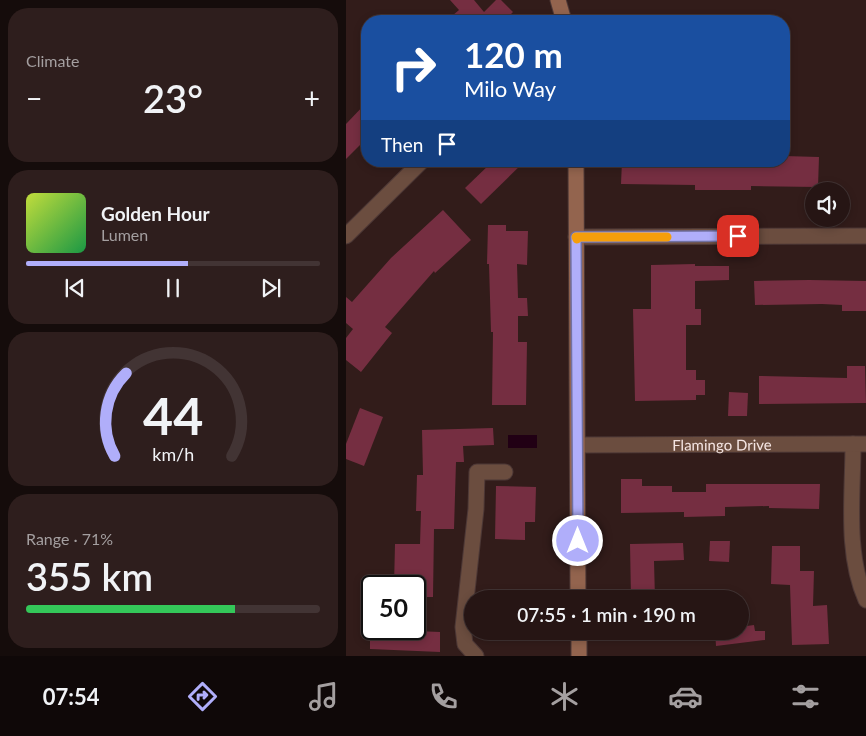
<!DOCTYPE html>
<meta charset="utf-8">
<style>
:root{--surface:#261514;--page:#2e1e1d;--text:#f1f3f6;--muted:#a49fa0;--line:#423434;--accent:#b0aefa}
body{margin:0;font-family:Lato,sans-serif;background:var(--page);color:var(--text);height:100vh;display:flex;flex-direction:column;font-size:19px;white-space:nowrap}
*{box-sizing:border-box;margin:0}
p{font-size:16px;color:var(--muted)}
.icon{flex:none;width:28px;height:28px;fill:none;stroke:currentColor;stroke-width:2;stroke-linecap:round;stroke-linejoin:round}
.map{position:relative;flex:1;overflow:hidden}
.sheet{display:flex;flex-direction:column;gap:8px;padding:8px;background:#150c0b;width:346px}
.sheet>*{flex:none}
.guide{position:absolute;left:15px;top:15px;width:429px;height:152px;border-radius:20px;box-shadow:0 2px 8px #0003,0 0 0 1px var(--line);background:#1a4fa0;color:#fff;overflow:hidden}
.controls{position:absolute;left:459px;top:182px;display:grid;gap:10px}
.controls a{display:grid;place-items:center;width:45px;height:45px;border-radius:50%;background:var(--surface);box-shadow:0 2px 8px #0003,0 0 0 1px var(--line);font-size:25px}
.speed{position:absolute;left:15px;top:575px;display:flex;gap:10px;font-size:25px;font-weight:700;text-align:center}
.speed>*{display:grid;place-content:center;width:65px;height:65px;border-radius:50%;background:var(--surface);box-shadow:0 2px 8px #0003,0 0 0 1px var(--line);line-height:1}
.speed .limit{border:2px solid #111;border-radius:8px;background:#fff;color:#111}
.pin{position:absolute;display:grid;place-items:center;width:42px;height:42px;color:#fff;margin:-21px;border-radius:10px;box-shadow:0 2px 8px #0006}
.me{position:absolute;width:55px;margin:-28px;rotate:0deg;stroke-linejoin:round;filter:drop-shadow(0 0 4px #0008)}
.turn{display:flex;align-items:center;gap:18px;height:105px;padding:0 20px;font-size:22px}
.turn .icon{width:65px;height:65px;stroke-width:2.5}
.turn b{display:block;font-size:35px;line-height:42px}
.then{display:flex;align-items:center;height:48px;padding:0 20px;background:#0003;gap:10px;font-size:19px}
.big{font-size:38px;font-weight:600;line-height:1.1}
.sheet .tile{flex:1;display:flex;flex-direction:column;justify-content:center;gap:8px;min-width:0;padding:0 18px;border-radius:20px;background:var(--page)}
.sheet .dial{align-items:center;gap:0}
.dial svg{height:130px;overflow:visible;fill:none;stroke:var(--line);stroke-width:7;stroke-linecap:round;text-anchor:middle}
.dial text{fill:var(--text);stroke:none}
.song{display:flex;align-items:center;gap:15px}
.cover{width:60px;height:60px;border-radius:8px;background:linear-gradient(135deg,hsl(70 70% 55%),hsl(140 70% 35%))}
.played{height:5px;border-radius:2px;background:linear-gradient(90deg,var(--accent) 55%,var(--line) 55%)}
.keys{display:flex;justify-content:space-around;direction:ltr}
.heat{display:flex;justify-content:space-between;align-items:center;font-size:28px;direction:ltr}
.charge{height:8px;border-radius:4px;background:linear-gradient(90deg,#34c759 71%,var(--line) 0)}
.trip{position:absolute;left:118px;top:590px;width:285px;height:50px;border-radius:25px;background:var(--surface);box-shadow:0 2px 8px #0003,0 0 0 1px var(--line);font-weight:600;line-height:50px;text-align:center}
.menu{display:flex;height:80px;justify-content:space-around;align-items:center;background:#0f0808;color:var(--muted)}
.menu .icon{width:35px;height:35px}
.menu .on{color:var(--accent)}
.menu b{font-size:22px;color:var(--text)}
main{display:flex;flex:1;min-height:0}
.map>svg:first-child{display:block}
.water{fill:#210014}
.building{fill:#752e41}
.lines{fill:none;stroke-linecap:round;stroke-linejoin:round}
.minor-casing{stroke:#4d3836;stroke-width:17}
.tertiary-casing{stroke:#4d3836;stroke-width:17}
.secondary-casing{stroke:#4d3836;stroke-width:17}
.minor{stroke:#6b4d3f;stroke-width:15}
.tertiary{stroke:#6b4d3f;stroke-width:15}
.secondary{stroke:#93644e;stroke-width:15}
.route-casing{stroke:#7271a2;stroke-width:12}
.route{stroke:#b0aefa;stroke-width:9}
.slow{stroke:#f59e0b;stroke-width:9}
.labels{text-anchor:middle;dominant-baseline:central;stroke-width:5;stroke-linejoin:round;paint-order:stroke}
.street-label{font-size:15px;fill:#f5e5e3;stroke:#130908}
</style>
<main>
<section class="sheet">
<div class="tile"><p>Climate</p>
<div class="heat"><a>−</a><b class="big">23°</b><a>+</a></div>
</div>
<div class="tile">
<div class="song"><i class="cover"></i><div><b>Golden Hour</b><p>Lumen</p></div></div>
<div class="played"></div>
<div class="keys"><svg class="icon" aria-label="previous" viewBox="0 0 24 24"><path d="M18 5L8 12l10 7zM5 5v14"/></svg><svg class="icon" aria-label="pause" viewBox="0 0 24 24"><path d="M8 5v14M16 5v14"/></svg><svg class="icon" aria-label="next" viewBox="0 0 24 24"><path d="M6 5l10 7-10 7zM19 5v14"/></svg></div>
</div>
<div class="tile dial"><svg viewBox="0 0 100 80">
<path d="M14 69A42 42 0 1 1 86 69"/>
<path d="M14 69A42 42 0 0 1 21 18" stroke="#b0aefa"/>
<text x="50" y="56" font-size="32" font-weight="700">44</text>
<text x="50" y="72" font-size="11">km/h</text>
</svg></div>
<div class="tile"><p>Range · 71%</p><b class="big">355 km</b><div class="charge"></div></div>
</section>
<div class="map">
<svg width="520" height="656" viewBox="0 0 520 656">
<rect width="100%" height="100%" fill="#321c1a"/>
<rect class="water" x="162" y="435" width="29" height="13"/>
<g class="building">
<polygon points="104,0 128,0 138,12 150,0 155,0 167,12 158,21 100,21 113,10"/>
<polygon points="21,102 21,138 0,159 0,124"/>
<polygon points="438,156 473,157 472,187 405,186 405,190 349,190 349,185 275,184 276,161 438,161"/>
<polygon points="147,161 179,161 135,204 119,188"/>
<polygon points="97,210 125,240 89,273 88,271 39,327 46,333 15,372 0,360 0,338 7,329 0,323 0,297 6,302 45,258"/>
<polygon points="142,225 160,225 160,231 182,231 181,265 171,264 172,298 181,298 182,316 172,316 172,342 181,342 180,405 146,405 147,332 145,332 143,264 141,264"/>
<polygon points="349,264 349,266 383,266 383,280 349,281 349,309 355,309 355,325 340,325 340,370 350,370 350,380 359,380 359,395 350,395 350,400 289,401 287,309 305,309 305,265"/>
<polygon points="463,280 520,281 520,311 496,311 496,305 476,304 409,305 408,281"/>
<polygon points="501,366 519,366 520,403 413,404 413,376 501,378"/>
<polygon points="383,392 402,393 401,416 382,416"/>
<polygon points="14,408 37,417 18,466 0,459 0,444"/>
<polygon points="147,428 148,445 117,446 118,462 110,462 108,529 88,529 87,597 69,597 69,586 48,586 49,544 74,544 75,511 70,511 71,475 77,475 76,430"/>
<polygon points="275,479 296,479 296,486 326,486 326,492 360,492 360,484 474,484 473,509 423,508 423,506 379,507 379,516 338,517 338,512 275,513"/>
<polygon points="150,486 190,487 189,522 179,522 179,540 149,539"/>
<polygon points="364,541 384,541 383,562 363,561"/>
<polygon points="337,543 338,560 308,561 309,599 285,599 284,544"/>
<polygon points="426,546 454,546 454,571 468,571 467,606 481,605 483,644 446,645 444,585 425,584"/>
<polygon points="408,625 409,631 419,631 419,640 370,646 369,631 394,631 394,627"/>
<polygon points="24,629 94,632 94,652 24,649"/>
</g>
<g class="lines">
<defs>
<g id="minor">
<polyline points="230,237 520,236"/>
<path d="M507,444C507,495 499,553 520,600"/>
<path id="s1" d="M232,445L520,444"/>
<polyline points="130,656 119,644 117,627 130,509 131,472 159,472"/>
</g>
<polyline id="tertiary" points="0,236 76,161"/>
<g id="secondary">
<polyline points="212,0 218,21"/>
<polyline points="230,161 232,599"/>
<polyline points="233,631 233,656"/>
</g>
</defs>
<use href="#minor" class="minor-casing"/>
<use href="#tertiary" class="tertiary-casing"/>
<use href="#secondary" class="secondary-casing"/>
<use href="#minor" class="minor"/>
<use href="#tertiary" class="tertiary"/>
<use href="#secondary" class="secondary"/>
</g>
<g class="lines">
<defs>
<polyline id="route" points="232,541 230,237 392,236"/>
</defs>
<use href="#route" class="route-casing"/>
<use href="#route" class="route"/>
<polyline class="slow" points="231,239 230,237 321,237"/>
</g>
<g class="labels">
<g class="street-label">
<text stroke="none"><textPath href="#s1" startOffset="144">Flamingo Drive</textPath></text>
</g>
</g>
</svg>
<div class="controls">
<a><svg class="icon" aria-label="sound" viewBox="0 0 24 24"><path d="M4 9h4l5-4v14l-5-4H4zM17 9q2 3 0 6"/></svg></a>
</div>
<div class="speed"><div class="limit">50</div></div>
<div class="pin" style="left:392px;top:236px;background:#d93025"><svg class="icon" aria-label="arrive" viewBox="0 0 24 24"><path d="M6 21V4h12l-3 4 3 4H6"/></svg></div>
<svg class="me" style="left:232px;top:541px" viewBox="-20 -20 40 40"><circle r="17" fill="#b0aefa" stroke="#fff" stroke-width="3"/><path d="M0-11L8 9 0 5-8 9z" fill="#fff"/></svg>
<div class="trip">07:55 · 1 min · 190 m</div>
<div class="guide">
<div class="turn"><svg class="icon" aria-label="right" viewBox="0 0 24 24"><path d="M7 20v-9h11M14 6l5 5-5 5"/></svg><div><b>120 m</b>Milo Way</div></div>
<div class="then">Then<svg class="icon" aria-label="arrive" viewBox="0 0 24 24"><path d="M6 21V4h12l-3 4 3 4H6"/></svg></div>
</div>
</div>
</main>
<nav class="menu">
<b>07:54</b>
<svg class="icon on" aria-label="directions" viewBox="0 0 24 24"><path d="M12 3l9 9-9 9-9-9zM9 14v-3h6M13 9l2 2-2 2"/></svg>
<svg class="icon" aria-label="music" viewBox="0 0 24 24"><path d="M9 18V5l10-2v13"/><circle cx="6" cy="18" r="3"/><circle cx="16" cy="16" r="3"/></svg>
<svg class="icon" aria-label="phone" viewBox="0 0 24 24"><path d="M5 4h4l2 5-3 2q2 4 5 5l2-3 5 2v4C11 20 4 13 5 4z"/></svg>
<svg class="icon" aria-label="climate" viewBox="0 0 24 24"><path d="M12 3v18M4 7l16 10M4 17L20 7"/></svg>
<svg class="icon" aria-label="car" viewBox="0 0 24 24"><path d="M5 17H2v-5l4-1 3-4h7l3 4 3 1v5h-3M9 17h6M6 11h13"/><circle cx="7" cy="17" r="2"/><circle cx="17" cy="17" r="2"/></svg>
<svg class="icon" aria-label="filters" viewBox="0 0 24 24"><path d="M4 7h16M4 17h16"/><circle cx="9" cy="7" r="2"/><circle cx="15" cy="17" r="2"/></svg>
</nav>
